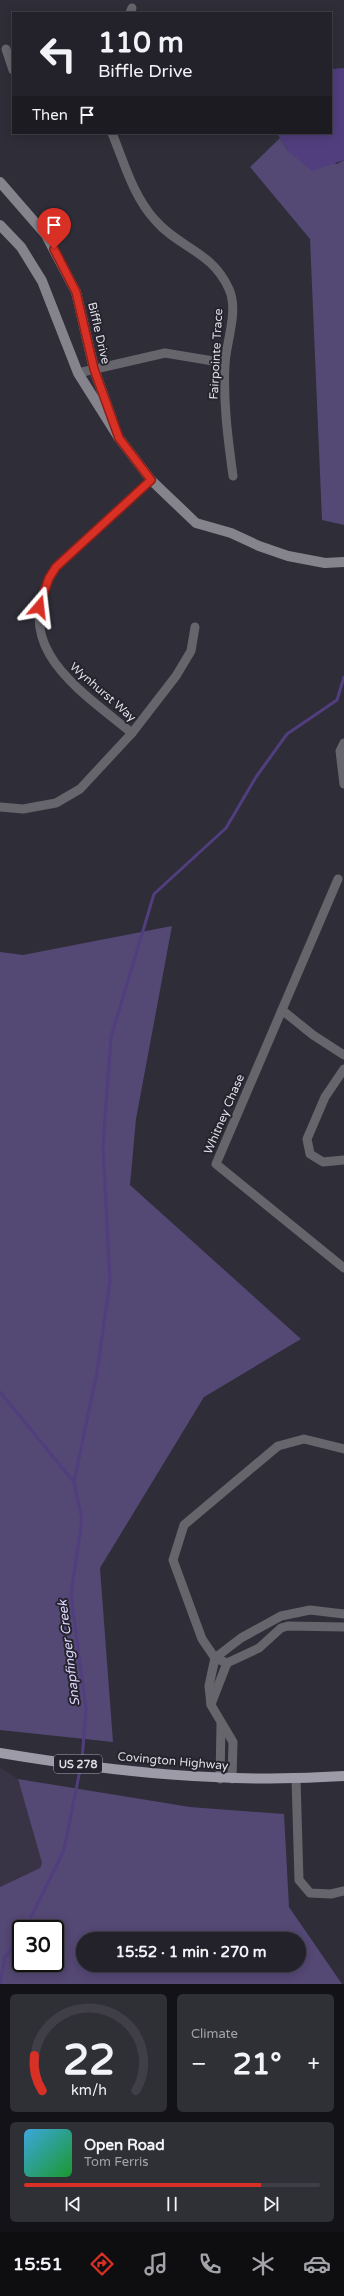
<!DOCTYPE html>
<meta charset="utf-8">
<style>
:root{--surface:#23222a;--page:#2f2f36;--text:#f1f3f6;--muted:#a3a4a8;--line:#403f47;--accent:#d93025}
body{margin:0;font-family:"Varela Round",sans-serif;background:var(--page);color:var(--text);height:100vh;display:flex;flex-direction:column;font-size:15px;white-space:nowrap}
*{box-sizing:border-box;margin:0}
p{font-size:13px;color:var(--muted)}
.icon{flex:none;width:22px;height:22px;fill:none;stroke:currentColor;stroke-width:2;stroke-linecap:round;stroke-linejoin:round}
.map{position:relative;height:1984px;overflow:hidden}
.sheet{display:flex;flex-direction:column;gap:10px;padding:10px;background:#131317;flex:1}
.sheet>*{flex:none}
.guide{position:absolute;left:12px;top:12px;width:320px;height:122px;border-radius:0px;box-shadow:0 2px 10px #0003,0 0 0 1px var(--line);background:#23222a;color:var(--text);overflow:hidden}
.speed{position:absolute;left:12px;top:1920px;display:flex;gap:8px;font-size:20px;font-weight:700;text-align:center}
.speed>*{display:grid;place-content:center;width:52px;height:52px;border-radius:50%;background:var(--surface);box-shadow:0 2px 10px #0003,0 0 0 1px var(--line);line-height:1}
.speed .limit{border:2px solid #111;border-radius:6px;background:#fff;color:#111}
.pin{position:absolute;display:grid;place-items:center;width:34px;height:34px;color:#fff;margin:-41px -17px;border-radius:50% 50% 50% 0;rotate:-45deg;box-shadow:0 0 4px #0007}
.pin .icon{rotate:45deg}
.me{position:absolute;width:44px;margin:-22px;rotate:17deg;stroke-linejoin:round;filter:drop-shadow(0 0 3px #0008)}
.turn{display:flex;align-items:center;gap:14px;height:84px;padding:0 20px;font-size:18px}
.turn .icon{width:52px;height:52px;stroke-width:2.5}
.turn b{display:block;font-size:28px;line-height:34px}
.then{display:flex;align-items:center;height:38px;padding:0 20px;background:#0003;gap:8px;font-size:15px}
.big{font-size:30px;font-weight:800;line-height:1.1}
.sheet .card{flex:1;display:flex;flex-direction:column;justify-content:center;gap:6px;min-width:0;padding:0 14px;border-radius:6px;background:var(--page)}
.sheet .dial{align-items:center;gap:0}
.dial svg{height:104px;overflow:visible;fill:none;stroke:var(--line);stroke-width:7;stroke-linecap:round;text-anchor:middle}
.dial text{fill:var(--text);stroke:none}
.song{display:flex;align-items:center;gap:12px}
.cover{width:48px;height:48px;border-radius:6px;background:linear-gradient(135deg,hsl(200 70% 55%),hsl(130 70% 35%))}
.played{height:4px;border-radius:2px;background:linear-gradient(90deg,var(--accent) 80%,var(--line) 80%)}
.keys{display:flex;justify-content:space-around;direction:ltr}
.heat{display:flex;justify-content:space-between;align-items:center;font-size:22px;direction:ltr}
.sheet .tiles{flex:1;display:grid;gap:10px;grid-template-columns:1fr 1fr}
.card:last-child{grid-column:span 2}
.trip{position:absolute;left:76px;top:1932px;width:230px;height:40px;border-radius:20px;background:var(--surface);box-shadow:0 2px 10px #0003,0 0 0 1px var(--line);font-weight:800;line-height:40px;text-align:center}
.tabs{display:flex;height:64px;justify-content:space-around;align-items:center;background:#0e0e11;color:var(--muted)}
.tabs .icon{width:28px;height:28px}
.tabs .on{color:var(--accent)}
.tabs b{font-size:18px;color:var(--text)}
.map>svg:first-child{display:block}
.built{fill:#383445}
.green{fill:#544874;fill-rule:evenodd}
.water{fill:#513e7e}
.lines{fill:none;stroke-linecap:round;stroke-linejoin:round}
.stream{stroke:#513e7e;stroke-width:3}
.street{stroke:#66656b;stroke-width:9}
.secondary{stroke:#85848d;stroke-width:10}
.primary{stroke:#9d9ba7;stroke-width:10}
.route-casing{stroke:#8d1f18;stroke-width:10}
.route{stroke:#d93025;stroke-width:7}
.labels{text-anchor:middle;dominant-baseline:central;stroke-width:4;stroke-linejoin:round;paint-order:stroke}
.shield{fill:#25232e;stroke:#a7a6ae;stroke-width:1}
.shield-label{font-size:11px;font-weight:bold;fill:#dfdee5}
.street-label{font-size:12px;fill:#dfdee5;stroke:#25232e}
.water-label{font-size:13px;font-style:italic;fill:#ded5fc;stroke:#25232e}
</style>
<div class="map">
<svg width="344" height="1984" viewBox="0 0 344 1984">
<rect width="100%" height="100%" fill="#2f2d38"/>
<polygon class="built" points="0,1767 18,1779 42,1863 40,1868 0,1887"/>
<g class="green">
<polygon points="280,138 287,150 337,164 344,160 344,525 322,520 310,239 250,167"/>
<polygon points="172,926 136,1119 130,1185 301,1339 204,1397 100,1568 113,1742 0,1730 0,952 23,955"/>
<path d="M18,1779L190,1807L284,1814L289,1907L342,1984H0V1887L40,1868L42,1863ZM21,1929H55V1963H21ZM83,1939H299V1965H83Z"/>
</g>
<polygon class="water" points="344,68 344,160 312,171 287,150 277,133 331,133 331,69"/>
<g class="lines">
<g class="stream">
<polyline points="0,1392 74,1482 82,1519 71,1595 86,1709 82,1760 64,1850 25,1929"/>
<polyline points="74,1482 97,1372 110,1281 103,1146 111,1037 154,894 226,828 256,777 287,734 337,700 344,677"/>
<polyline points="0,1984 5,1957 21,1937"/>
</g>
<g class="street">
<polyline points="130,13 132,8"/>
<polyline points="6,49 13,70"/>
<path d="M112,133C124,162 133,196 155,220C179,248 212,251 229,289C239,311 226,342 225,364C223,403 228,439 233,476"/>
<polyline points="78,373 165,353 225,363"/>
<path d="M132,733C77,688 6,645 56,567L151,480"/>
<polyline points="344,743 340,751 344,784"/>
<polyline points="0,807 23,809 56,803 80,789 132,733 176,676 191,651 195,627"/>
<polyline points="338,879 216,1164 344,1268"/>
<polyline points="282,1010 313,1035 344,1055"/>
<polyline points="344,1069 325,1097 307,1139 310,1154 323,1162 344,1160"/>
<polyline points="227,1663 215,1658 202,1639 173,1560 184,1525 278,1446 304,1439 344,1449"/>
<polyline points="211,1704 227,1663 259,1648 281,1628 288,1626 344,1627"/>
<polyline points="296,1778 299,1880 310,1893 331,1894 344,1891"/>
<polyline points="220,1779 221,1724"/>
<polyline points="232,1779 233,1742 211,1705 209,1686 215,1658 241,1638 281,1616 310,1610 344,1614"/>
</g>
<g class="secondary">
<polyline points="0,182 46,235 76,292 94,369 112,419"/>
<polyline points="0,225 21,247 42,281 78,373 119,438 151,480 196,523 231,533 259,546 288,556 325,563 344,562"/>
</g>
<path class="primary" d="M0,1753C114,1772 228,1784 344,1776"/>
</g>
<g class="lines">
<defs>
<polyline id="route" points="39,607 49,578 56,567 151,480 119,438 94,369 76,292 54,249"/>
</defs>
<use href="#route" class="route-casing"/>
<use href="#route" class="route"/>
</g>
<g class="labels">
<rect class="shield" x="54" y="1755" width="48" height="18" rx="3"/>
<g class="shield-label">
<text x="78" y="1764">US 278</text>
</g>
<g class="street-label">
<text transform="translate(99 333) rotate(77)">Biffle Drive</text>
<text transform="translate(216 354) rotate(-87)">Fairpointe Trace</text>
<text transform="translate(103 692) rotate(41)">Wynhurst Way</text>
<text transform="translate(224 1114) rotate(-67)">Whitney Chase</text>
<text transform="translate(173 1761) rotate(5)">Covington Highway</text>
</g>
<g class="water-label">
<text transform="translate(69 1653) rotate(-97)">Snapfinger Creek</text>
</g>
</g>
</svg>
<div class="speed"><div class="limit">30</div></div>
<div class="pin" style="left:54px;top:249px;background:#d93025"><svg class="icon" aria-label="arrive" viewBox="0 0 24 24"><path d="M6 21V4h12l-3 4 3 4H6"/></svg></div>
<svg class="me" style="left:39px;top:607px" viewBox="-20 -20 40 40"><path d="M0-17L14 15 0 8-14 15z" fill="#d93025" stroke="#fff" stroke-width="4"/></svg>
<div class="trip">15:52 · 1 min · 270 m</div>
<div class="guide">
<div class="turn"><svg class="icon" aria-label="left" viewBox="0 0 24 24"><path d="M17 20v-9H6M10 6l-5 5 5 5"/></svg><div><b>110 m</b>Biffle Drive</div></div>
<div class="then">Then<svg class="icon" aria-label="arrive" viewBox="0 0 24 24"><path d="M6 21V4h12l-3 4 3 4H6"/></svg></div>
</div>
</div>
<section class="sheet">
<div class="tiles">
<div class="card dial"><svg viewBox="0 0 100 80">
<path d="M14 69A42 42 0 1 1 86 69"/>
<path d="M14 69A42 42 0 0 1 8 42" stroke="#d93025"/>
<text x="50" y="56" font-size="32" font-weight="700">22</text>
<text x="50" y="72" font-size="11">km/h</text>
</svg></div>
<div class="card"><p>Climate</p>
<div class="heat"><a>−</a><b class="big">21°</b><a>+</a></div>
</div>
<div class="card">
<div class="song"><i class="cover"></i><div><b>Open Road</b><p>Tom Ferris</p></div></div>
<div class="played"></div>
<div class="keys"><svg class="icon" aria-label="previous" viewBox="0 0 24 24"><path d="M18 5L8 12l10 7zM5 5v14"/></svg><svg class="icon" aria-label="pause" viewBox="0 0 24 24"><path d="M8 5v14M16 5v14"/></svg><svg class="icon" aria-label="next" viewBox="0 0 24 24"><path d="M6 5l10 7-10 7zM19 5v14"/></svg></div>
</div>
</div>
</section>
<nav class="tabs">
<b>15:51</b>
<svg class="icon on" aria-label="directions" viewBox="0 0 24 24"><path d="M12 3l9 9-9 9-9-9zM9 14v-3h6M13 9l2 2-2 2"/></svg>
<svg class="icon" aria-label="music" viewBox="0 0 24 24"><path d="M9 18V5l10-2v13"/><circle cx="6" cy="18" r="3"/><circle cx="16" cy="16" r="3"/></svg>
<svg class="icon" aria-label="phone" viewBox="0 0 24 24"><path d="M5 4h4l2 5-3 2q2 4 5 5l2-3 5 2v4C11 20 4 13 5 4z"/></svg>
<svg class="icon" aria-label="climate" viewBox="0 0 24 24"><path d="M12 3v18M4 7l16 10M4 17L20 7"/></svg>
<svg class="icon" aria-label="car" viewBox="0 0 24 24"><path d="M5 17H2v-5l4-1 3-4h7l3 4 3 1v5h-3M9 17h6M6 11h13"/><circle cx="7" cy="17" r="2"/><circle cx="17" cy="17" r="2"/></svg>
</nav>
